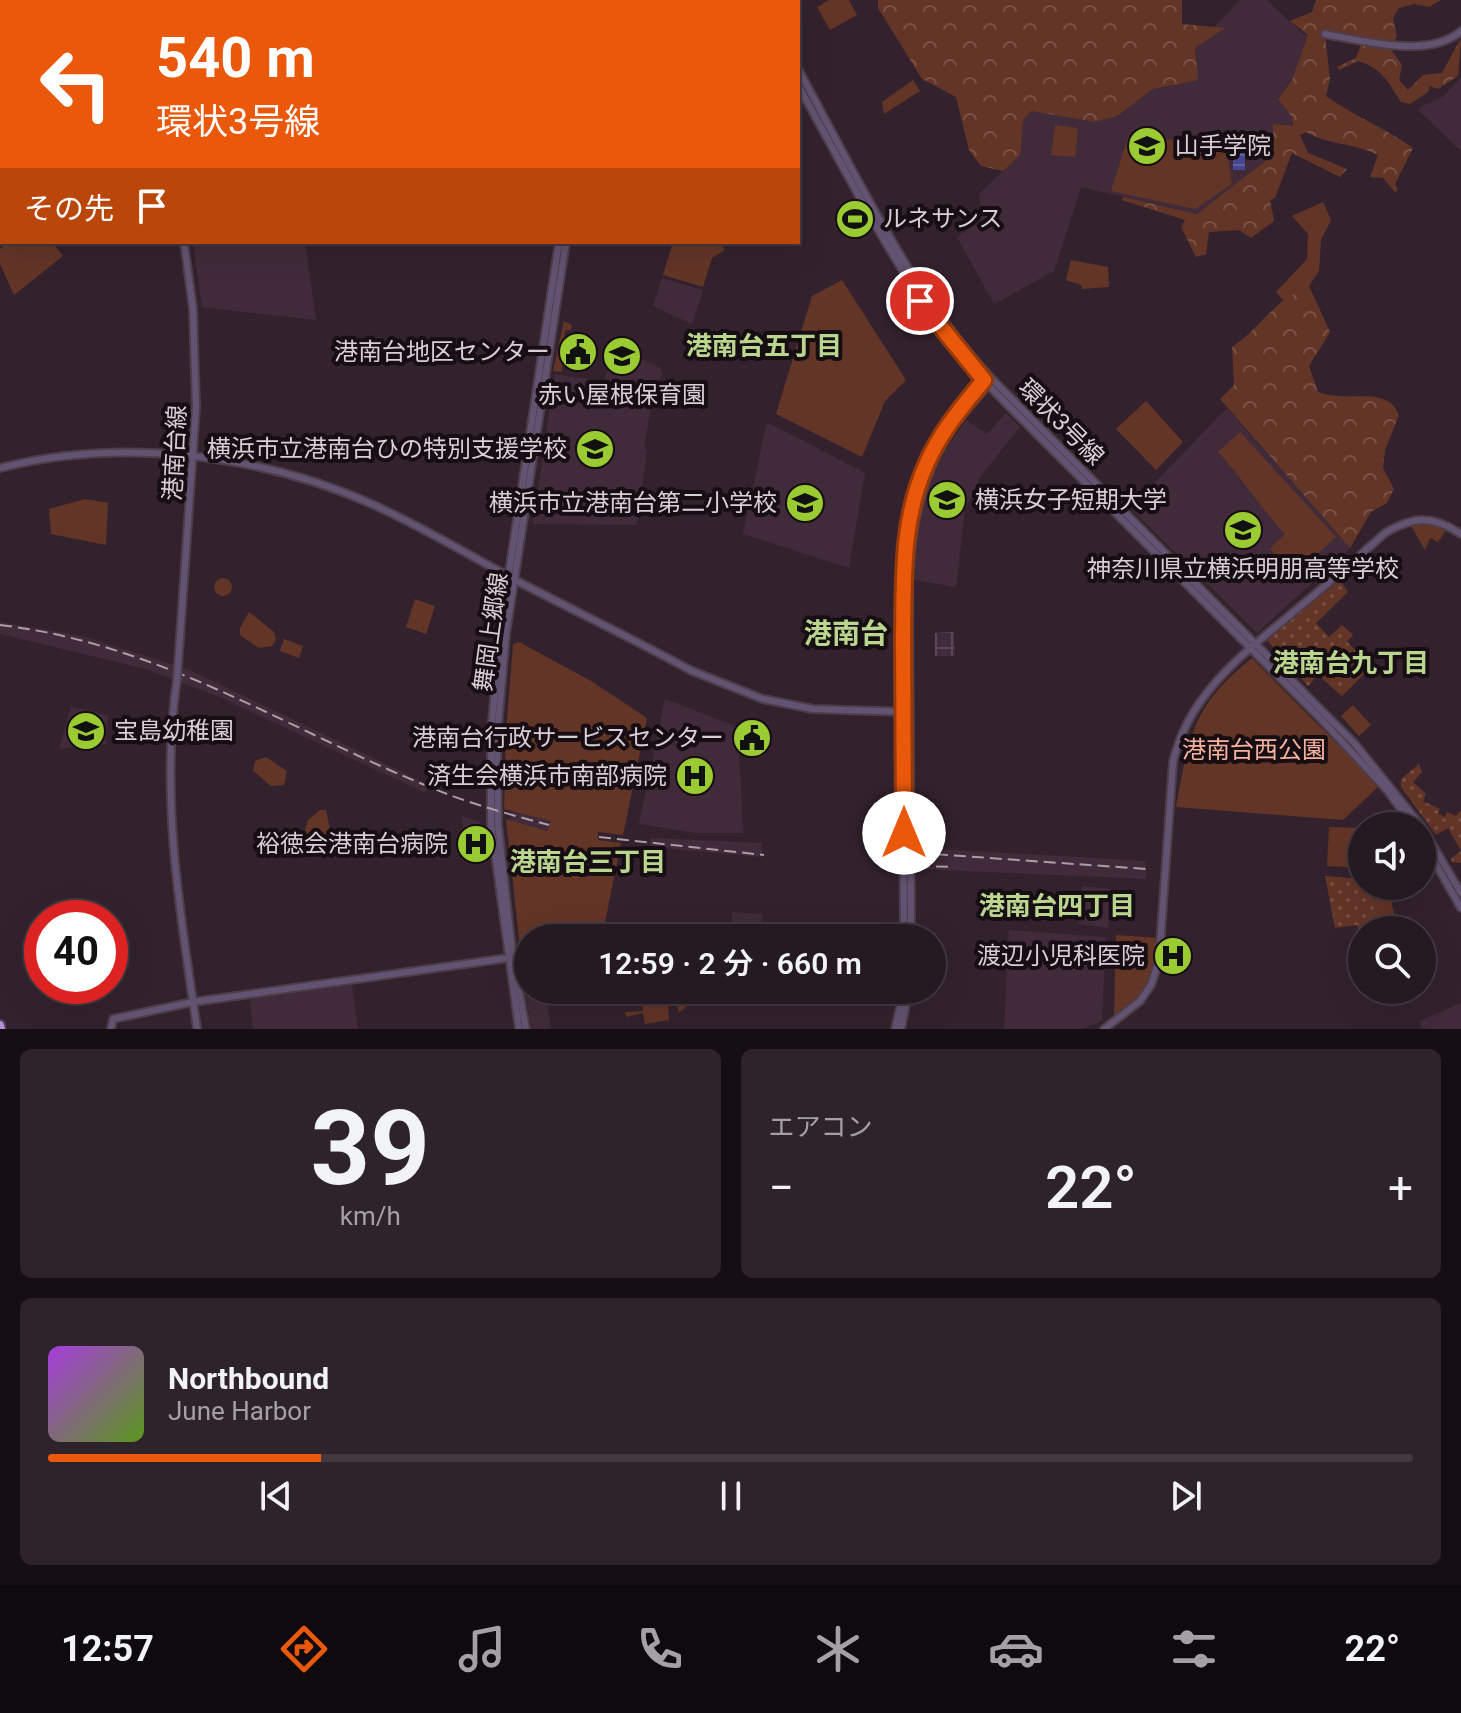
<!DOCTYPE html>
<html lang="ja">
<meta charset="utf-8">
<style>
:root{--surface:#261a22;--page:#2e232a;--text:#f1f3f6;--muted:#a4a1a5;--line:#423840;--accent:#ea580c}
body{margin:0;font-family:Roboto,"Noto Sans JP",sans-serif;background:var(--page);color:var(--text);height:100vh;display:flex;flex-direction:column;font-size:30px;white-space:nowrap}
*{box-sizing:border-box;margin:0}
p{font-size:26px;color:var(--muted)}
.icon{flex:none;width:44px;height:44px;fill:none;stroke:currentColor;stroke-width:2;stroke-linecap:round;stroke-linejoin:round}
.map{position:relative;height:1029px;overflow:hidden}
.sheet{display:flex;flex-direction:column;gap:20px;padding:20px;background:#150e13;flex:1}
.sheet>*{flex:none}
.banner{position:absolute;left:0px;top:0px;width:800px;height:244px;box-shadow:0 8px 32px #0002,0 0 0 2px var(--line);background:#ea580c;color:#fff;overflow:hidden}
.tools{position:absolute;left:1348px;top:812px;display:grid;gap:16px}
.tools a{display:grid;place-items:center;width:88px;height:88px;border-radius:50%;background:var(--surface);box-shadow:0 8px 32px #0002,0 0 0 2px var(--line);font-size:40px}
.speed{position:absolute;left:24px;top:900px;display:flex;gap:16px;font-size:40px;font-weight:700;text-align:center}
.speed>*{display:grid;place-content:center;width:104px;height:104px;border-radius:50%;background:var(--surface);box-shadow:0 8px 32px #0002,0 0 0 2px var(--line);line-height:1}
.speed .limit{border:12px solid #d22;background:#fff;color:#111}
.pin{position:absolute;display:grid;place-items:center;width:68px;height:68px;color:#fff;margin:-34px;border:4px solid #fff;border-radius:50%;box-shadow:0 2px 8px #0007}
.me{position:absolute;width:88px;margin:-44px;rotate:0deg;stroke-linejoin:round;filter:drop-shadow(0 0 6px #0008)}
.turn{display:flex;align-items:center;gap:28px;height:168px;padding:0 24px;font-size:36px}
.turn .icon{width:104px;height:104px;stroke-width:2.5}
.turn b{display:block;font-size:56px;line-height:68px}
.then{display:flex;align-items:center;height:76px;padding:0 24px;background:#0003;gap:16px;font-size:30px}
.big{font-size:60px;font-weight:600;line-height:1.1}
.sheet .card{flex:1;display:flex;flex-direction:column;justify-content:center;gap:12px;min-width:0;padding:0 28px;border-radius:12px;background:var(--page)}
.sheet .dial{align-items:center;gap:0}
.dial b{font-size:104px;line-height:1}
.song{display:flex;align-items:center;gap:24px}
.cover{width:96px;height:96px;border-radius:12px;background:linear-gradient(135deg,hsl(280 70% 55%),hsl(90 70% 35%))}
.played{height:8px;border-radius:4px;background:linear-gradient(90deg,var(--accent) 20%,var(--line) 20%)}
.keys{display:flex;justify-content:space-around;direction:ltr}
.heat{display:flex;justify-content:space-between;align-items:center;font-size:44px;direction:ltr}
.sheet .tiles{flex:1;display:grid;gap:20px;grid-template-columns:1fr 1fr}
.card:last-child{grid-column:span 2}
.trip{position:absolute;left:514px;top:924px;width:432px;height:80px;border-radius:40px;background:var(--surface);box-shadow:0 8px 32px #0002,0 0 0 2px var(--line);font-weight:600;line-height:80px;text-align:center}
.tab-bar{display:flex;height:128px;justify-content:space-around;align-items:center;background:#0f0a0e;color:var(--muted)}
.tab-bar .icon{width:56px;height:56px}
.tab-bar .current{color:var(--accent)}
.tab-bar b{font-size:36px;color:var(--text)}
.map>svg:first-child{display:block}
.built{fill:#412b3a}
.industrial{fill:url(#industrial-grid)}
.grass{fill:url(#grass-dots)}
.forest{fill:url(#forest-crowns)}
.green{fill:#633527}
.water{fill:url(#water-rules)}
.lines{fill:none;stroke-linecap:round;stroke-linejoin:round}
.minor-casing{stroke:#4e3e49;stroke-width:10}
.highway-casing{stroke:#4e3e49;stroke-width:12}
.minor{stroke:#635372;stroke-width:6}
.highway{stroke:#b58cd9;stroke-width:8}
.rail{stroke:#ab9ea7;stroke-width:2;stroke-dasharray:12 6;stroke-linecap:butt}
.minor-bridge-casing{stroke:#4e3e49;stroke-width:10;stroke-linecap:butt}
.minor-bridge{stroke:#635372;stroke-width:6}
.route-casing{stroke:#983908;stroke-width:20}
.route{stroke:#ea580c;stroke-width:14}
.labels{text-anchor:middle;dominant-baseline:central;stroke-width:8;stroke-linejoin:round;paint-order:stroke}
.poi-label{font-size:24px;fill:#d9ced6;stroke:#160e13;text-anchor:end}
.street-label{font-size:24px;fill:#d9ced6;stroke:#160e13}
.park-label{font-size:24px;fill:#f9b29e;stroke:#160e13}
.neighbourhood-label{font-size:26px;font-weight:bold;fill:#bad68e;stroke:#160e13}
.quarter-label{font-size:28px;font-weight:bold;fill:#bad68e;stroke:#160e13}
</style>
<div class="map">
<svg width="1461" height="1029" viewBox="0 0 1461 1029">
<defs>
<pattern id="industrial-grid" width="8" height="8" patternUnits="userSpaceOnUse" patternTransform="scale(2)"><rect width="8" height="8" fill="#412b3a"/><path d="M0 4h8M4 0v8" fill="none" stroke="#5c4956"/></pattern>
<pattern id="grass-dots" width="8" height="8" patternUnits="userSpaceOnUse" patternTransform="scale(2)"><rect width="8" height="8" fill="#633527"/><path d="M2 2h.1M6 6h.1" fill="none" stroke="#795146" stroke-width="1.8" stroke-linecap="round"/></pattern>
<pattern id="forest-crowns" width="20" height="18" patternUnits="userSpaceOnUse" patternTransform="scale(2)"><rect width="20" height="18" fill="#633527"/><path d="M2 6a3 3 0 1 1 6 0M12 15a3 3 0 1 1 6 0" fill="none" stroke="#795146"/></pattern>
<pattern id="water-rules" width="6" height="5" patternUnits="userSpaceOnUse" patternTransform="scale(2)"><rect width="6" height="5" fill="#454890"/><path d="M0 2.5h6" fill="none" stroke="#5f619f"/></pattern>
</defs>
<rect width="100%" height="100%" fill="#33222e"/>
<g class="built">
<polygon points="1240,0 1267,0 1304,35 1309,34 1294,76 1278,99 1292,117 1293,127 1274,155 1197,214 1081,187 1054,271 994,304 957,237 982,219 979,194 1019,155 1023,121 1031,111 1095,122 1195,47"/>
<polygon points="1461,77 1461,151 1419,111 1420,107 1444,96"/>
<polygon points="193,242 305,242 316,320 202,307"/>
<polygon points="662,278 703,290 692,324 653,306"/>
<polygon points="611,345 660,368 663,374 654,390 644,447 647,451 637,525 533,524 555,374 605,382"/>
<polygon points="1227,408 1350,548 1257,633 1133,511 1133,505"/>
<polygon points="1006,413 1020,427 980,477 965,510 956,587 914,580 916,535 926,489 948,446 966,420 987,434"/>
<polygon points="769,423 865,473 849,568 743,534 766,425"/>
<polygon points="0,622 82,636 190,670 429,785 426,793 217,696 146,669 0,634"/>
<polygon points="665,699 738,727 743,833 695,833 639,824"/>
<polygon points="71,707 108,715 106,744 59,749"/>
<polygon points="512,811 551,820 548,831 510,820"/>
<polygon points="462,816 480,822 486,829 488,860 466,862"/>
<polygon points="650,838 762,843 762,857 649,847"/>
<polygon points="918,848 1146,861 1146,879 919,869"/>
<polygon points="1082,886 1111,889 1108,928 1077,924"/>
<polygon points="732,912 763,914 763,938 732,938"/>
<polygon points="1009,930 1106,937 1102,1021 1081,1029 1004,1029"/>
<polygon points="352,985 358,1029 253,1029 250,999"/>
<polygon points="525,987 546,990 551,1029 531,1029"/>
<polygon points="1461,1003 1461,1029 1422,1029 1420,1021"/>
</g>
<polygon class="industrial" points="954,632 955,656 935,656 934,633"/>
<g class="grass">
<polygon points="1340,580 1348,592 1316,623 1329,637 1342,625 1353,635 1347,642 1372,666 1342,696 1318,675 1308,686 1267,640"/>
<polygon points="1419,764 1422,772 1413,782 1426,794 1423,801 1440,809 1438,813 1445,817 1447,812 1456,816 1461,810 1461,863 1452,862 1451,858 1461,851 1448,828 1436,835 1401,787 1401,779"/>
<polygon points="1325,876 1362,879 1362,886 1388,886 1373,891 1382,921 1409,916 1412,930 1362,930 1362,948 1357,925 1335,928"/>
</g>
<g class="forest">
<polygon points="878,0 1182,0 1182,24 1225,28 1195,48 1198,80 1153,89 1117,116 1095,122 1031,111 1023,121 1020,155 1003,171 981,166 969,150 956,97 922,79 878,8"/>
<path d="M1316,0H1441L1429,7L1414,4L1399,8L1393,18L1397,37L1392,43L1325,35L1330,79L1326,96C1354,116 1385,128 1413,148L1395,184L1398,190L1395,192L1383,178L1370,177L1378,155C1354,143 1329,145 1306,132L1300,135L1308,153L1347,169L1340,177L1292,153L1275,198L1270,200L1274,221L1251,238L1239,230L1209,232L1206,254L1196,257L1181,227L1185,220L1122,200L1123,197L1197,214L1273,155V124L1293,126L1292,117L1278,99L1292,80L1308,35L1290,21L1312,12Z"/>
<path d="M1461,38L1458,76L1438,89L1430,86L1428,92L1410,104L1401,102C1388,82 1382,68 1358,61L1339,70L1337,67L1356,58L1361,44L1390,48L1402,65L1399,80L1408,90L1423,75L1442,73Z"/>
<path d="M1309,286L1330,332L1309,366L1318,392C1350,404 1386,384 1399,415L1385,450L1383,468L1394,489L1387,503L1371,512L1350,548L1220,399L1234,385L1232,347C1260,329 1276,297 1309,286Z"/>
</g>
<g class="green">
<polygon points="136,0 269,0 269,2 137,2"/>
<polygon points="829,0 849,0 857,15 830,30 817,7"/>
<polygon points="913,80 920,91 884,114 882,102"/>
<polygon points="1055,125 1078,128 1075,157 1051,155"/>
<polygon points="1128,137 1212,142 1213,152 1227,150 1232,184 1195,209 1111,191"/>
<polygon points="1323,202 1331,220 1321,240 1319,271 1309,286 1283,300 1276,292 1307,259 1308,234 1292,216"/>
<polygon points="8,242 52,242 63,256 14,295 0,264 0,249"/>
<polygon points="673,242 720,242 725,250 712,258 703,287 663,275"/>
<polygon points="1071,260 1108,267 1109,287 1082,289 1081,285 1066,280"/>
<polygon points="842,280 906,380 885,401 862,457 776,414 812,296"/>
<polygon points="564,321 572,325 571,330 565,330 562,372 553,371"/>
<polygon points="1146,401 1183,442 1156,470 1116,429"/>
<path d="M1240,432L1336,537L1294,575L1270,549L1285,534C1260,507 1243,479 1218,452Z"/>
<polygon points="85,499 108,503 106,545 51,534 49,509"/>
<polygon points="1431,521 1447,529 1438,542 1430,538 1425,550 1410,524"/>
<circle cx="223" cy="587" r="9"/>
<polygon points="415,599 435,606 426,634 406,627"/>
<polygon points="249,612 274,632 276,640 272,646 259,648 240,635 240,628"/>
<polygon points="284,639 303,646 299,658 280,651"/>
<polygon points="519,642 591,681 647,718 623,835 598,832 598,840 621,843 602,937 528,938 526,951 520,948 506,819 547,831 551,821 504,809 506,731 513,644"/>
<path d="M1252,658L1379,786L1343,820L1176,807C1189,735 1193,705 1252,658Z"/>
<polygon points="1353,705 1371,725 1359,736 1341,716"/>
<polygon points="266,757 287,771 284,785 271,786 253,771 255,761"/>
<polygon points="320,810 326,810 332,839 315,845 304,834 308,820"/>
<polygon points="1329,827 1362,828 1362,868 1327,866"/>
<polygon points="1388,887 1395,918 1380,922 1373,891"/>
<path d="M1116,935L1158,938C1155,974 1145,998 1114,1018Z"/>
<polygon points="641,990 667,990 669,1020 645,1024 643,1013 626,1017 625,1012 643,1011"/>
<polygon points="674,990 706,990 679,1013"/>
</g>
<rect class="water" x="1233" y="149" width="12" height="21"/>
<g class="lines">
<defs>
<g id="minor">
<polyline points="130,0 130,2"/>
<polyline points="761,0 762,2"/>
<polyline points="736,2 739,0"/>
<polyline points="750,2 753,0"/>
<path d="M1325,34C1363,41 1429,59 1461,31"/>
<path d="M798,69C856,175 908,288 990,377L1355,744L1421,826"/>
<path d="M798,85C856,189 908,297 988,385L1320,718L1387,790L1413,826"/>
<polyline points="0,191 2,189"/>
<path d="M0,468C119,437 262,454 374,505C424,528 471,556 519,582C577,612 635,640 692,671L763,699L813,709L909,712"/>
<polyline points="178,666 196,407 193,309 184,242"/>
<path d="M177,679C160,796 180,913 197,1029"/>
<polyline points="1422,827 1461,893"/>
<polyline points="1422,840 1461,908"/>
<path d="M904,938L902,581C907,509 926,425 987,379"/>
<path d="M911,938L909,582C911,526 921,475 953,427C963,411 978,399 989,383"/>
<polyline points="111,1029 113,1019 193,1002 508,958"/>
<polyline points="519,1029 491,824 491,734 500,632 559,242"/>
<polyline points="526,1029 512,951 498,825 497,737 506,634 566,242"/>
<polyline points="895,1029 904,990"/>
<polyline points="901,1029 909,990"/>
<path d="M1104,1029L1140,1001L1151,985L1159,961L1173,762C1189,692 1245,653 1297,609C1327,585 1356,559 1385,533C1414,516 1432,515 1461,534"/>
</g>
<polyline id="highway" points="0,1025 1,1029"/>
</defs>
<use href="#minor" class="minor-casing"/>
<use href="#highway" class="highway-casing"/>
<use href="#minor" class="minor"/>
<use href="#highway" class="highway"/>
<g class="rail">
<path d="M0,625C160,644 283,727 427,786C467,803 508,814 549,825"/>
<polyline points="599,837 764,855"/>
<polyline points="918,853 1146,869"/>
<polyline points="918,866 954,867"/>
</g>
<defs>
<polyline id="minor-bridge" points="177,679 178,666"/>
</defs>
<use href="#minor-bridge" class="minor-bridge-casing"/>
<use href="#minor-bridge" class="minor-bridge"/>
</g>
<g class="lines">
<defs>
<path id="route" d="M904,833C904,768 903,703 903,638C904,579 901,521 926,465C940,432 962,407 984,380L920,301"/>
</defs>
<use href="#route" class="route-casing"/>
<use href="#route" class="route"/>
</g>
<defs>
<symbol id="school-disc" viewBox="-11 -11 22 22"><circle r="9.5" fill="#9bcb32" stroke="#160e13"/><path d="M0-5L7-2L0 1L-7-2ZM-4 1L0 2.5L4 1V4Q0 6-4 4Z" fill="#111"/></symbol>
<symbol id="stadium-disc" viewBox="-11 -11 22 22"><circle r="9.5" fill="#9bcb32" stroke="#160e13"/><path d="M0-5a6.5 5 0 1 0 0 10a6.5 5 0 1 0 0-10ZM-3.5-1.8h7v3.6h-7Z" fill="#111"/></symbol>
<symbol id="civic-disc" viewBox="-11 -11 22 22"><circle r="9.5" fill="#9bcb32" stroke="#160e13"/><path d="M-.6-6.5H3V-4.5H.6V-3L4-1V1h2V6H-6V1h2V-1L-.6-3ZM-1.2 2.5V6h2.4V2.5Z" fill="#111"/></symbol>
<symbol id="university-disc" viewBox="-11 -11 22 22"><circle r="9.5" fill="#9bcb32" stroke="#160e13"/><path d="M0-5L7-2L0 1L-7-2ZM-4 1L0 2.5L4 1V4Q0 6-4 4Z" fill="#111"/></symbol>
<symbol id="hospital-disc" viewBox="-11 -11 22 22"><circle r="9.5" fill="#9bcb32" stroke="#160e13"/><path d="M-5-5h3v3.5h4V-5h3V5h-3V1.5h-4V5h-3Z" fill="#111"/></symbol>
</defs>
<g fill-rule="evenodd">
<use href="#school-disc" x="1125" y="124" width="44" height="44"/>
<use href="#stadium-disc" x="833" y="197" width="44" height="44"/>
<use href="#civic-disc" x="556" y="330" width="44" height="44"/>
<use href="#school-disc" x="600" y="334" width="44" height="44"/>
<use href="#school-disc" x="573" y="427" width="44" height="44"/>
<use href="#university-disc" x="925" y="478" width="44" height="44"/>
<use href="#school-disc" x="783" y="481" width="44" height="44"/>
<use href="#school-disc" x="1221" y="508" width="44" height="44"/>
<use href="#school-disc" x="64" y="709" width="44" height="44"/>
<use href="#civic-disc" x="730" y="716" width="44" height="44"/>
<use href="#hospital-disc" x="673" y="754" width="44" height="44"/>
<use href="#hospital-disc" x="454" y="822" width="44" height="44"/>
<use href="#hospital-disc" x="1151" y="934" width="44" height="44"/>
</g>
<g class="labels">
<g class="poi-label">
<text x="1175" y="146" text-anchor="start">山手学院</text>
<text x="883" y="219" text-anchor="start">ルネサンス</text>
<text x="550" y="352">港南台地区センター</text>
<text x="622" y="395" text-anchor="middle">赤い屋根保育園</text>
<text x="567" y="449">横浜市立港南台ひの特別支援学校</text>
<text x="975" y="500" text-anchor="start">横浜女子短期大学</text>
<text x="777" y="503">横浜市立港南台第二小学校</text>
<text x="1243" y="569" text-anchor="middle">神奈川県立横浜明朋高等学校</text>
<text x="114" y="731" text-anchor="start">宝島幼稚園</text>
<text x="724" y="738">港南台行政サービスセンター</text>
<text x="667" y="776">済生会横浜市南部病院</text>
<text x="448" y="844">裕徳会港南台病院</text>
<text x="1145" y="956">渡辺小児科医院</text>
</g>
<g class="street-label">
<text transform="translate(1061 422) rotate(45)">環状3号線</text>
<text transform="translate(175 453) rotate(-87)">港南台線</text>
<text transform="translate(491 632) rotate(-82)">舞岡上郷線</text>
</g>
<g class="park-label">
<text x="1254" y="750">港南台西公園</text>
</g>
<g class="neighbourhood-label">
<text x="764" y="346">港南台五丁目</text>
<text x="1351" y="663">港南台九丁目</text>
<text x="588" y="862">港南台三丁目</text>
<text x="1057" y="906">港南台四丁目</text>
</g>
<g class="quarter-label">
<text x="846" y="633">港南台</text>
</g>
</g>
</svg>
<div class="tools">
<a><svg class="icon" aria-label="sound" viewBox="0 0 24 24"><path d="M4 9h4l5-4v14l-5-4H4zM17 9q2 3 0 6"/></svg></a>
<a><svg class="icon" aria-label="search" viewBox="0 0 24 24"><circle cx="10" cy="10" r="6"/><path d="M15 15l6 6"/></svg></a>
</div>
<div class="speed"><div class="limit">40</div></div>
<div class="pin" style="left:920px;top:301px;background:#d93025"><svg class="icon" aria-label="arrive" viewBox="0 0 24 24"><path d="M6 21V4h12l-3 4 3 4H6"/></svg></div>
<svg class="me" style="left:904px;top:833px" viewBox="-20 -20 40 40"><circle r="19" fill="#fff"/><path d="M0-13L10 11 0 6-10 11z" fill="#ea580c"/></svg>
<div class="trip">12:59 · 2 分 · 660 m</div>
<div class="banner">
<div class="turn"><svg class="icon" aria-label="left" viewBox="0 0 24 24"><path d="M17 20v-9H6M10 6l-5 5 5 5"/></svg><div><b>540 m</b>環状3号線</div></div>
<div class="then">その先<svg class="icon" aria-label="arrive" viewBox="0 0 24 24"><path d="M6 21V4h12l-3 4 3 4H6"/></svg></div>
</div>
</div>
<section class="sheet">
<div class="tiles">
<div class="card dial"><b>39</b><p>km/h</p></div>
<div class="card"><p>エアコン</p>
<div class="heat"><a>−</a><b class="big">22°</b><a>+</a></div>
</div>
<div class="card">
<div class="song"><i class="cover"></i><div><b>Northbound</b><p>June Harbor</p></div></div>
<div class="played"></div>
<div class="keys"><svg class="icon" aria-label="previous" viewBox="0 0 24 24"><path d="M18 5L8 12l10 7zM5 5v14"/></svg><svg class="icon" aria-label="pause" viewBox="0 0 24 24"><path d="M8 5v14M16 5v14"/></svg><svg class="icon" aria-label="next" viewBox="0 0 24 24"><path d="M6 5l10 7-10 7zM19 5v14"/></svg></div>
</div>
</div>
</section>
<nav class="tab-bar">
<b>12:57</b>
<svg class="icon current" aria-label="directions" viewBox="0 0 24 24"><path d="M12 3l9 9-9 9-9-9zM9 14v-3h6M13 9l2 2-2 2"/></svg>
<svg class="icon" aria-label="music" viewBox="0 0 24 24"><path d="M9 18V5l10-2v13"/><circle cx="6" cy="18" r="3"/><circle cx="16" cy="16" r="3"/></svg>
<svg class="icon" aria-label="phone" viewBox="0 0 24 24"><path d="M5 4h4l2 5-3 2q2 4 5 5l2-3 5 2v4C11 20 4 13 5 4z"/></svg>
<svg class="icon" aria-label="climate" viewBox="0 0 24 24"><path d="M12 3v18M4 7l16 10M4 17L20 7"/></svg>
<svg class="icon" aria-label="car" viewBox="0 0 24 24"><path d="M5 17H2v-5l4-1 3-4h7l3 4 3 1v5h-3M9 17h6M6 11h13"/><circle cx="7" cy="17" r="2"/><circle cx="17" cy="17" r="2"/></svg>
<svg class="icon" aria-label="filters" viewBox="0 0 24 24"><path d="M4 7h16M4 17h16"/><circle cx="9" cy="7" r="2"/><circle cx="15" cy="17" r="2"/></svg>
<b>22°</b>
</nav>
